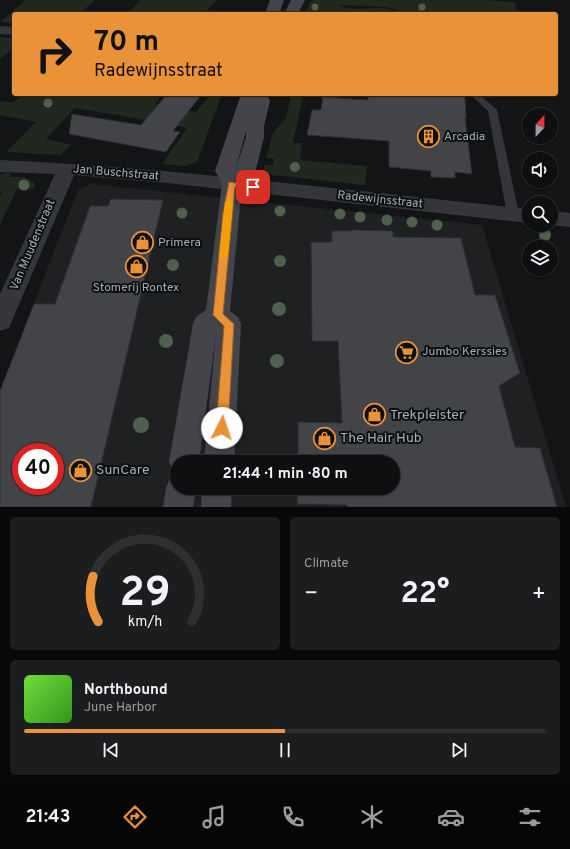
<!DOCTYPE html>
<meta charset="utf-8">
<style>
:root{--surface:#0e0f10;--page:#1c1d1e;--text:#f1f3f6;--muted:#9b9c9f;--line:#2e2f30;--accent:#e99238}
body{margin:0;font-family:Overpass,sans-serif;background:var(--page);color:var(--text);height:100vh;display:flex;flex-direction:column;font-size:15px;white-space:nowrap}
*{box-sizing:border-box;margin:0}
p{font-size:13px;color:var(--muted)}
.icon{flex:none;width:22px;height:22px;fill:none;stroke:currentColor;stroke-width:2;stroke-linecap:round;stroke-linejoin:round}
.map{position:relative;height:507px;overflow:hidden}
.side{display:flex;flex-direction:column;gap:10px;padding:10px;background:#080809;flex:1}
.side>*{flex:none}
.guide{position:absolute;left:12px;top:12px;width:546px;height:84px;border-radius:4px;box-shadow:0 1px 3px #0004,0 0 0 1px var(--line);background:#e99238;color:#111;overflow:hidden}
.needle{width:26px;rotate:22deg}
.tools{position:absolute;left:522px;top:108px;display:grid;gap:8px}
.tools a{display:grid;place-items:center;width:36px;height:36px;border-radius:50%;background:var(--surface);box-shadow:0 1px 3px #0004,0 0 0 1px var(--line);font-size:20px}
.speed{position:absolute;left:12px;top:443px;display:flex;gap:8px;font-size:20px;font-weight:700;text-align:center}
.speed>*{display:grid;place-content:center;width:52px;height:52px;border-radius:50%;background:var(--surface);box-shadow:0 1px 3px #0004,0 0 0 1px var(--line);line-height:1}
.speed .limit{border:6px solid #d22;background:#fff;color:#111}
.pin{position:absolute;display:grid;place-items:center;width:34px;height:34px;color:#fff;margin:-17px;border-radius:8px;box-shadow:0 2px 6px #0006}
.me{position:absolute;width:44px;margin:-22px;rotate:4deg;stroke-linejoin:round;filter:drop-shadow(0 0 3px #0008)}
.turn{display:flex;align-items:center;gap:14px;height:84px;padding:0 16px;font-size:18px}
.turn .icon{width:52px;height:52px;stroke-width:2.5}
.turn b{display:block;font-size:28px;line-height:34px}
.big{font-size:30px;font-weight:700;line-height:1.1}
.side .card{flex:1;display:flex;flex-direction:column;justify-content:center;gap:6px;min-width:0;padding:0 14px;border-radius:6px;background:var(--page)}
.side .dial{align-items:center;gap:0}
.dial svg{height:104px;overflow:visible;fill:none;stroke:var(--line);stroke-width:7;stroke-linecap:round;text-anchor:middle}
.dial text{fill:var(--text);stroke:none}
.song{display:flex;align-items:center;gap:12px}
.cover{width:48px;height:48px;border-radius:6px;background:linear-gradient(135deg,hsl(100 70% 55%),hsl(110 70% 35%))}
.played{height:4px;border-radius:2px;background:linear-gradient(90deg,var(--accent) 50%,var(--line) 50%)}
.keys{display:flex;justify-content:space-around;direction:ltr}
.heat{display:flex;justify-content:space-between;align-items:center;font-size:22px;direction:ltr}
.side .tiles{flex:1;display:grid;gap:10px;grid-template-columns:1fr 1fr}
.card:last-child{grid-column:span 2}
.trip{position:absolute;left:170px;top:455px;width:230px;height:40px;border-radius:20px;background:var(--surface);box-shadow:0 1px 3px #0004,0 0 0 1px var(--line);font-weight:700;line-height:40px;text-align:center}
.menu{display:flex;height:64px;justify-content:space-around;align-items:center;background:#060606;color:var(--muted)}
.menu .icon{width:28px;height:28px}
.menu .selected{color:var(--accent)}
.menu b{font-size:18px;color:var(--text)}
.map>svg:first-child{display:block}
.built{fill:#1f2022;fill-rule:evenodd}
.green{fill:#202820}
.building{fill:#424448;stroke:#2d2e31;fill-rule:evenodd}
.lines{fill:none;stroke-linecap:round;stroke-linejoin:round}
.lane{fill:#35363a;fill-rule:evenodd}
.street{fill:#35363a;fill-rule:evenodd}
.secondary{fill:#43454a;fill-rule:evenodd}
.tree{fill:#4f604e}
.route{fill:#e99238;stroke:#975f24}
.slow{fill:#f59e0b}
.labels{text-anchor:middle;dominant-baseline:central;stroke-width:4;stroke-linejoin:round;paint-order:stroke}
.poi-label{font-size:12px;fill:#a6adb5;stroke:#0e0f10;text-anchor:start}
.street-label{font-size:12px;fill:#a6adb5;stroke:#0e0f10}
.near-poi-label{font-size:14px;fill:#a6adb5;stroke:#0e0f10;text-anchor:start}
</style>
<div class="map">
<svg width="570" height="507" viewBox="0 0 570 507">
<rect width="100%" height="100%" fill="#131415"/>
<path class="built" d="M90,184L482,225L566,507H0V390L78,190ZM21,452H55V486H21ZM177,462H393V488H177Z"/>
<g class="green">
<polygon points="26,0 95,0 79,14 14,14 14,23 0,22"/>
<polygon points="141,0 217,0 203,14 127,14"/>
<path d="M315,0H485L515,2L517,14H404L395,9L385,7L340,5C354,15 385,0 396,14H304L310,2Z"/>
<polygon points="0,37 14,38 14,48 0,59"/>
<polygon points="23,94 163,94 155,104 168,107 157,122 75,108 46,139 71,145 60,155 6,152 36,122 0,115 0,101 13,103"/>
<polygon points="211,94 222,94 197,162 185,166 162,164 187,128 164,123 175,108 196,112"/>
<polygon points="291,95 303,96 293,143 302,143 300,160 367,166 365,185 272,175 264,169 265,165 273,165 274,159 266,158 273,133 286,118"/>
<path d="M6,173H11L10,177C19,177 31,176 35,185L34,189H17L0,225V196L2,192H0V175Z"/>
</g>
<g class="building">
<polygon points="167,94 202,94 173,131 180,132 166,152 69,134 72,114 141,125"/>
<polygon points="368,94 461,94 461,96 465,97 466,118 465,118 472,174 455,172 455,178 431,177 431,171 389,167 389,141 307,135 312,110 321,110 323,97 368,100"/>
<path d="M111,199L163,200L91,507H0V391L34,304H55L90,206H108ZM21,452H55V486H21Z"/>
<polygon points="352,230 393,231 393,237 461,238 475,295 495,295 520,373 499,386 515,447 540,448 557,507 347,507 347,505 297,504 298,488 393,488 393,462 298,462 298,422 342,423 338,341 312,341 311,242 332,242 332,231 352,231"/>
</g>
<g class="lines">
<polygon class="lane" points="470,94 479,94 497,110 519,214 517,217 509,217 507,214 488,111"/>
<g class="street">
<polygon points="0,26 14,27 14,35 0,34"/>
<path d="M0,160C177,168 353,191 529,209V223L167,183L74,175L12,321L9,328L0,331V294L55,174L0,172Z"/>
<polygon points="551,211 570,213 570,227 551,225"/>
</g>
<g class="secondary">
<polygon points="270,0 284,0 279,14 265,14"/>
<polygon points="291,0 305,0 298,14 284,14"/>
<path d="M241,94H257L256,97L262,96L268,97L270,101L264,126V137L255,173L242,186L230,311L238,317L241,324L234,462H204L216,334L199,462H177V473L174,472L169,462L193,324L196,317L206,310L222,184L215,171ZM246,131V137L235,172Z"/>
<polygon points="177,475 177,488 196,488 193,507 163,507 166,488 170,478"/>
<polygon points="202,488 232,488 231,507 201,507"/>
</g>
</g>
<g class="tree">
<circle cx="315" cy="7" r="3.5"/>
<circle cx="422" cy="7" r="3.5"/>
<circle cx="48" cy="103" r="4.5"/>
<circle cx="295" cy="167" r="5"/>
<circle cx="24" cy="185" r="5.5"/>
<circle cx="280" cy="211" r="5.5"/>
<circle cx="182" cy="213" r="5.5"/>
<circle cx="340" cy="214" r="5.5"/>
<circle cx="360" cy="217" r="5.5"/>
<circle cx="387" cy="220" r="5.5"/>
<circle cx="412" cy="222" r="5.5"/>
<circle cx="437" cy="225" r="5.5"/>
<circle cx="545" cy="235" r="6"/>
<circle cx="280" cy="261" r="6"/>
<circle cx="173" cy="265" r="6"/>
<circle cx="279" cy="309" r="7"/>
<circle cx="166" cy="341" r="7"/>
<circle cx="277" cy="361" r="7"/>
<circle cx="141" cy="425" r="8"/>
</g>
<polygon class="route" points="229,182 253,185 257,187 253,190 235,187 223,314 234,324 228,428 226,431 222,433 218,431 216,428 224,326 213,315 223,213"/>
<polygon class="slow" points="229,199 233,202 228,256 224,259 219,256 225,202"/>
<defs>
<symbol id="building-ring" viewBox="-11 -11 22 22"><circle r="9.5" fill="#0e0f10" stroke="#e99238" stroke-width="1.5"/><path d="M-4-6H4V6H1V3H-1V6H-4ZM-2.5-4.3h1.7v1.8h-1.7ZM.8-4.3h1.7v1.8H.8ZM-2.5-1h1.7V.8h-1.7ZM.8-1h1.7V.8H.8Z" fill="#e99238"/></symbol>
<symbol id="shop-ring" viewBox="-11 -11 22 22"><circle r="9.5" fill="#0e0f10" stroke="#e99238" stroke-width="1.5"/><path d="M-5-2.5h2.3a2.7 3.5 0 0 1 5.4 0H5L5.5 6h-11ZM-1.5-2.5h3a1.5 2.3 0 0 0-3 0Z" fill="#e99238"/></symbol>
<symbol id="supermarket-ring" viewBox="-11 -11 22 22"><circle r="9.5" fill="#0e0f10" stroke="#e99238" stroke-width="1.5"/><path d="M-6-5.5h2.5l.6 2H6L4.5 2H-2.5L-4.4-4H-6ZM-1.5 3.2a1.3 1.3 0 1 0 .1 0ZM3 3.2a1.3 1.3 0 1 0 .1 0Z" fill="#e99238"/></symbol>
</defs>
<g fill-rule="evenodd">
<use href="#building-ring" x="416" y="124" width="25" height="25"/>
<use href="#shop-ring" x="130" y="230" width="25" height="25"/>
<use href="#shop-ring" x="124" y="254" width="25" height="25"/>
<use href="#supermarket-ring" x="394" y="340" width="25" height="25"/>
<use href="#shop-ring" x="362" y="402" width="25" height="25"/>
<use href="#shop-ring" x="312" y="426" width="25" height="25"/>
<use href="#shop-ring" x="68" y="458" width="25" height="25"/>
</g>
<g class="labels">
<g class="poi-label">
<text x="444" y="137">Arcadia</text>
<text x="158" y="243">Primera</text>
<text x="136" y="288" text-anchor="middle">Stomerij Rontex</text>
<text x="422" y="352">Jumbo Kerssies</text>
</g>
<g class="street-label">
<text transform="translate(116 173) rotate(5)">Jan Buschstraat</text>
<text transform="translate(380 200) rotate(6)">Radewijnsstraat</text>
<text transform="translate(33 245) rotate(-67)">Van Muudenstraat</text>
</g>
<g class="near-poi-label">
<text x="390" y="415">Trekpleister</text>
<text x="340" y="438">The Hair Hub</text>
<text x="96" y="470">SunCare</text>
</g>
</g>
</svg>
<div class="tools">
<a><svg class="needle" viewBox="-14 -14 28 28"><path d="M0-13l5 13h-10z" fill="#e53935"/><path d="M0 13l5-13h-10z" fill="#9b9c9f"/></svg></a>
<a><svg class="icon" aria-label="sound" viewBox="0 0 24 24"><path d="M4 9h4l5-4v14l-5-4H4zM17 9q2 3 0 6"/></svg></a>
<a><svg class="icon" aria-label="search" viewBox="0 0 24 24"><circle cx="10" cy="10" r="6"/><path d="M15 15l6 6"/></svg></a>
<a><svg class="icon" aria-label="layers" viewBox="0 0 24 24"><path d="M12 4l9 5-9 5-9-5zM3 14l9 5 9-5"/></svg></a>
</div>
<div class="speed"><div class="limit">40</div></div>
<div class="pin" style="left:253px;top:187px;background:#d93025"><svg class="icon" aria-label="arrive" viewBox="0 0 24 24"><path d="M6 21V4h12l-3 4 3 4H6"/></svg></div>
<svg class="me" style="left:222px;top:428px" viewBox="-20 -20 40 40"><circle r="19" fill="#fff"/><path d="M0-13L10 11 0 6-10 11z" fill="#e99238"/></svg>
<div class="trip">21:44 · 1 min · 80 m</div>
<div class="guide">
<div class="turn"><svg class="icon" aria-label="right" viewBox="0 0 24 24"><path d="M7 20v-9h11M14 6l5 5-5 5"/></svg><div><b>70 m</b>Radewijnsstraat</div></div>
</div>
</div>
<section class="side">
<div class="tiles">
<div class="card dial"><svg viewBox="0 0 100 80">
<path d="M14 69A42 42 0 1 1 86 69"/>
<path d="M14 69A42 42 0 0 1 10 34" stroke="#e99238"/>
<text x="50" y="56" font-size="32" font-weight="700">29</text>
<text x="50" y="72" font-size="11">km/h</text>
</svg></div>
<div class="card"><p>Climate</p>
<div class="heat"><a>−</a><b class="big">22°</b><a>+</a></div>
</div>
<div class="card">
<div class="song"><i class="cover"></i><div><b>Northbound</b><p>June Harbor</p></div></div>
<div class="played"></div>
<div class="keys"><svg class="icon" aria-label="previous" viewBox="0 0 24 24"><path d="M18 5L8 12l10 7zM5 5v14"/></svg><svg class="icon" aria-label="pause" viewBox="0 0 24 24"><path d="M8 5v14M16 5v14"/></svg><svg class="icon" aria-label="next" viewBox="0 0 24 24"><path d="M6 5l10 7-10 7zM19 5v14"/></svg></div>
</div>
</div>
</section>
<nav class="menu">
<b>21:43</b>
<svg class="icon selected" aria-label="directions" viewBox="0 0 24 24"><path d="M12 3l9 9-9 9-9-9zM9 14v-3h6M13 9l2 2-2 2"/></svg>
<svg class="icon" aria-label="music" viewBox="0 0 24 24"><path d="M9 18V5l10-2v13"/><circle cx="6" cy="18" r="3"/><circle cx="16" cy="16" r="3"/></svg>
<svg class="icon" aria-label="phone" viewBox="0 0 24 24"><path d="M5 4h4l2 5-3 2q2 4 5 5l2-3 5 2v4C11 20 4 13 5 4z"/></svg>
<svg class="icon" aria-label="climate" viewBox="0 0 24 24"><path d="M12 3v18M4 7l16 10M4 17L20 7"/></svg>
<svg class="icon" aria-label="car" viewBox="0 0 24 24"><path d="M5 17H2v-5l4-1 3-4h7l3 4 3 1v5h-3M9 17h6M6 11h13"/><circle cx="7" cy="17" r="2"/><circle cx="17" cy="17" r="2"/></svg>
<svg class="icon" aria-label="filters" viewBox="0 0 24 24"><path d="M4 7h16M4 17h16"/><circle cx="9" cy="7" r="2"/><circle cx="15" cy="17" r="2"/></svg>
</nav>
